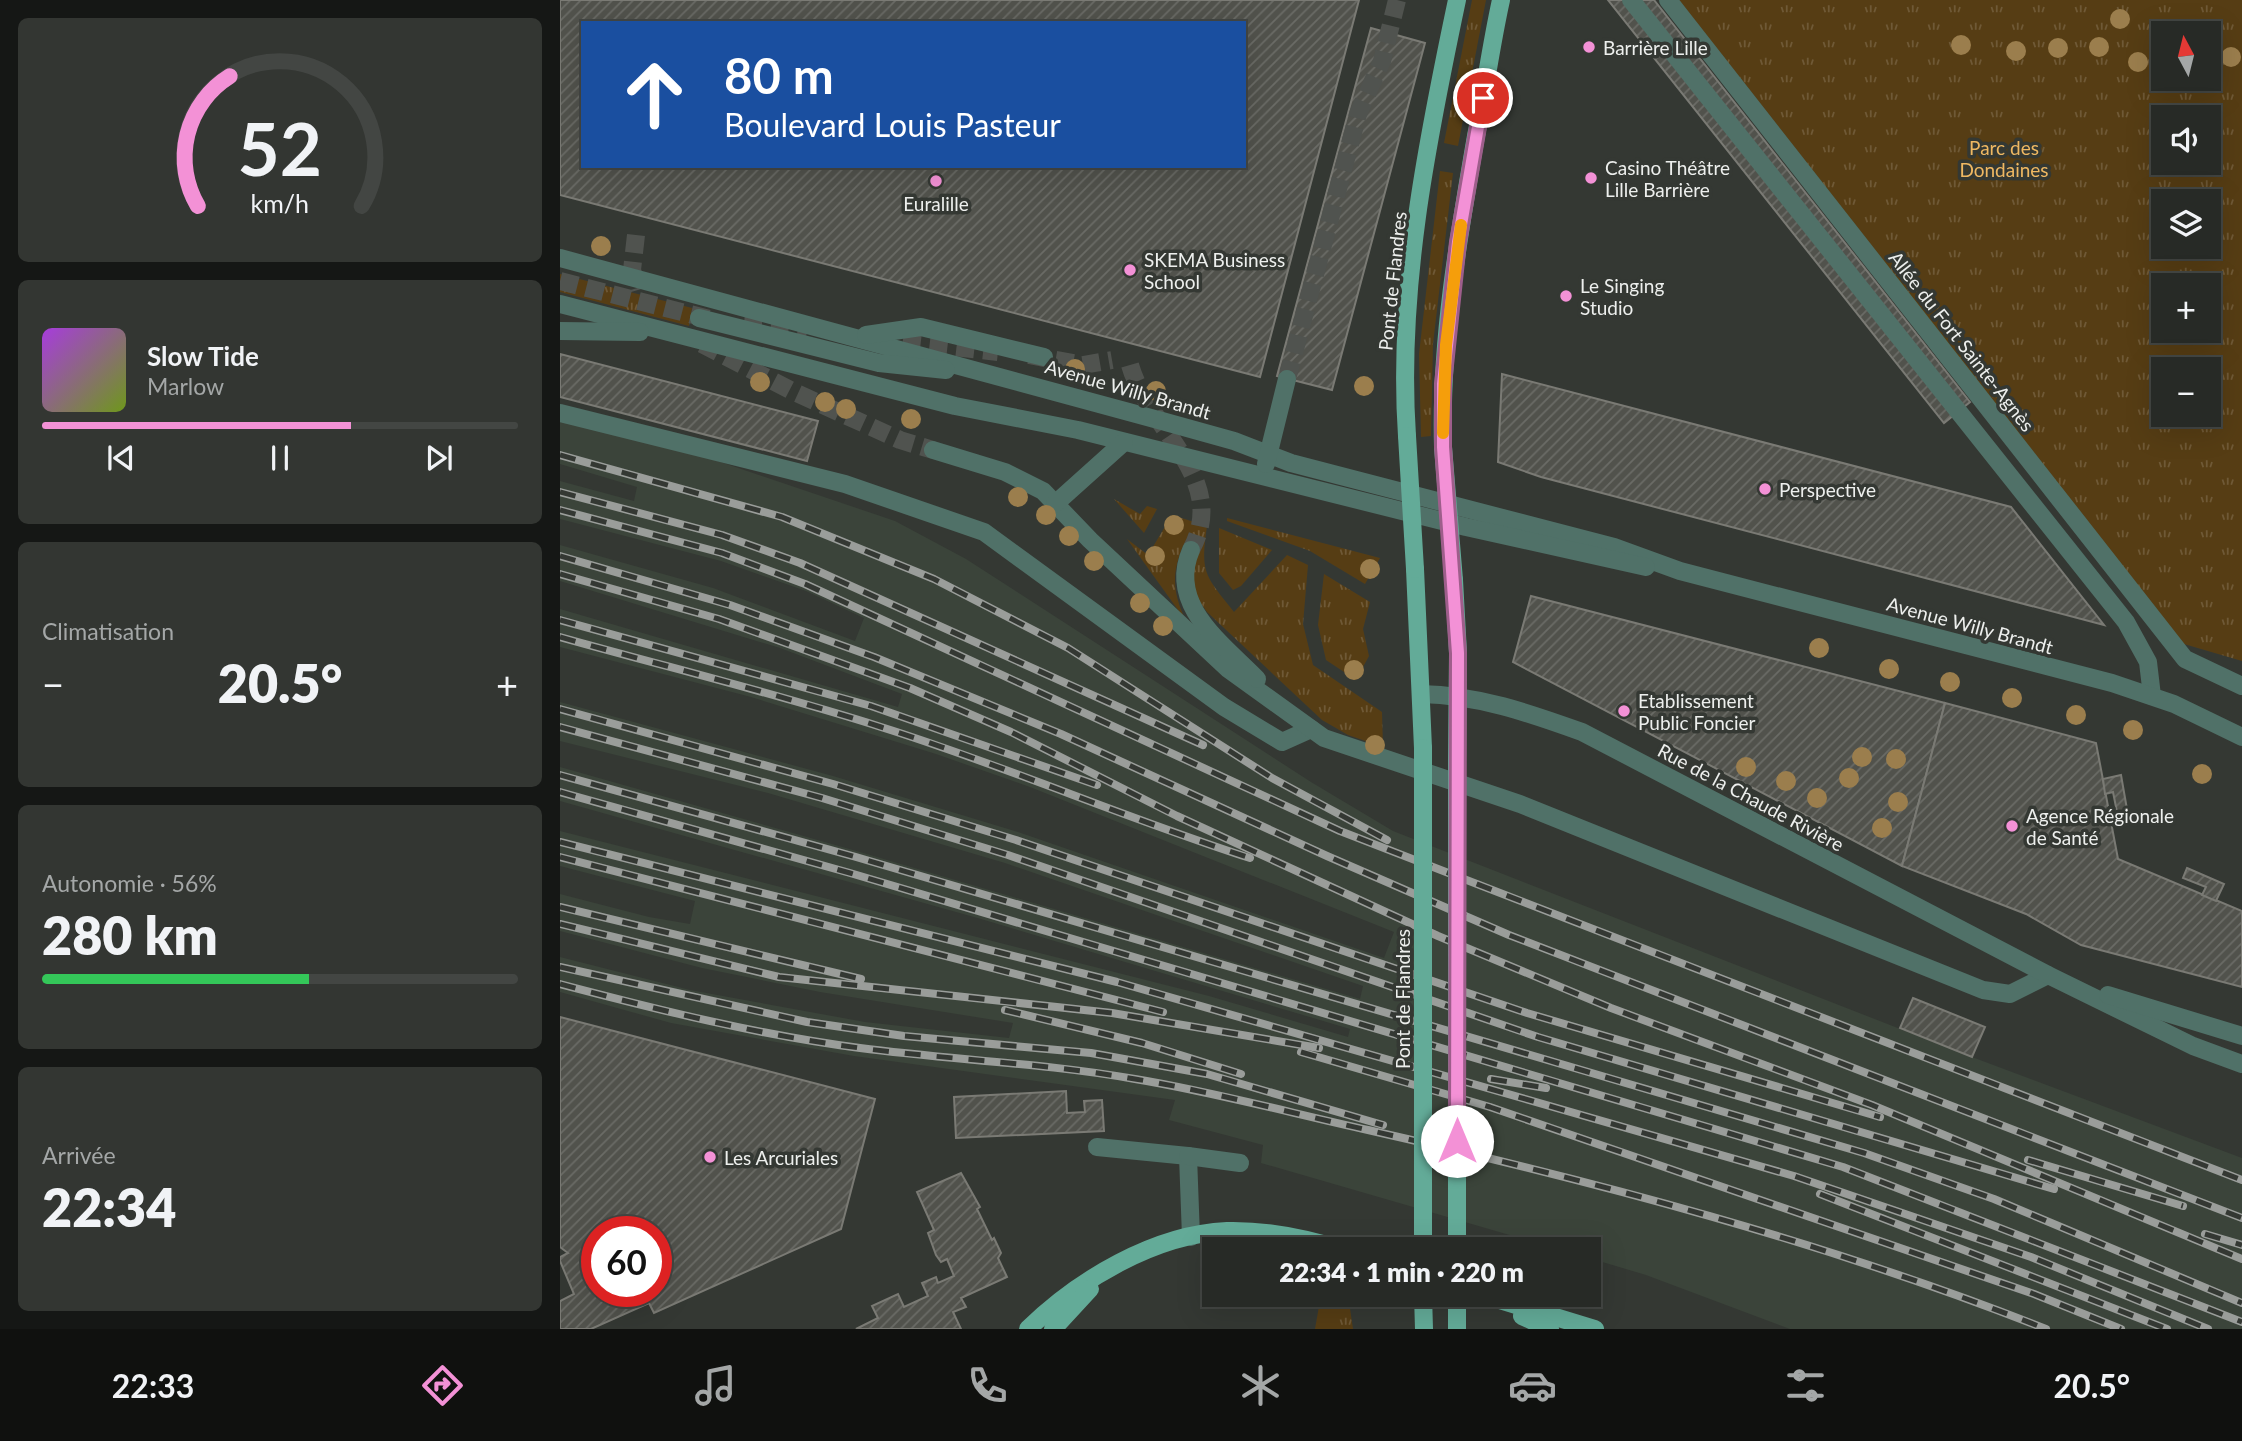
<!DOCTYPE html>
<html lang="fr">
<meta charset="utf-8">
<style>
:root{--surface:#272a26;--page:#333632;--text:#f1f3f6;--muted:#a4a7a7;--line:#434643;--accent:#f391d6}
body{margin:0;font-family:Lato,sans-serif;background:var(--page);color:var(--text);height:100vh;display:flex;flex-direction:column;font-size:26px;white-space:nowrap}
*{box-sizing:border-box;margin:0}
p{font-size:23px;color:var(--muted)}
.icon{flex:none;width:38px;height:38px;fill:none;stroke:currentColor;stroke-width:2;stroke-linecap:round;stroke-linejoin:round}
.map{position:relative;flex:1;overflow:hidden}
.panel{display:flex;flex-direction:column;gap:18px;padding:18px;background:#151715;width:560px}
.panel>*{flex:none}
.banner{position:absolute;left:21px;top:21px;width:665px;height:147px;border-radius:0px;box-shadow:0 7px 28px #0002,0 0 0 2px var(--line);background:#1a4fa0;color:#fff;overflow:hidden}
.needle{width:46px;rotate:353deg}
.buttons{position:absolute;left:1591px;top:21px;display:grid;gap:14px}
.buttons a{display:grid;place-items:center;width:70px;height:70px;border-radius:0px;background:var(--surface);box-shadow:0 7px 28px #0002,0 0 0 2px var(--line);font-size:35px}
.speed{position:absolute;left:21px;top:1216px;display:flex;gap:14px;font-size:35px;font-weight:700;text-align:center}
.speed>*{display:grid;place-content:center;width:91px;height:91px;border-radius:50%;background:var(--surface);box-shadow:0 7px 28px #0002,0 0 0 2px var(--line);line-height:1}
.speed .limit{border:10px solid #d22;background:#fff;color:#111}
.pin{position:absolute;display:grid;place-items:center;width:60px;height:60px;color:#fff;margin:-30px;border:4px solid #fff;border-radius:50%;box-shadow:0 2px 7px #0007}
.me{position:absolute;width:77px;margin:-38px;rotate:0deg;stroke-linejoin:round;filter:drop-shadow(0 0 5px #0008)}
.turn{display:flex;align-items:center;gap:24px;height:147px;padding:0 28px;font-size:32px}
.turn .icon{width:91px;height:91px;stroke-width:2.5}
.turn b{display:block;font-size:49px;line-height:60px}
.big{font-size:52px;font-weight:800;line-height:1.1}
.panel .tile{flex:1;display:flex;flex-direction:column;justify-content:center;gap:10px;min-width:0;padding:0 24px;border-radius:10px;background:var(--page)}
.panel .dial{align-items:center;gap:0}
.dial svg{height:182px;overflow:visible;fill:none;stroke:var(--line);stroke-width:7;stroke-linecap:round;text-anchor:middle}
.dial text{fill:var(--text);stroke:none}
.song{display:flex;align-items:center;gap:21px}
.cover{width:84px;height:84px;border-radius:10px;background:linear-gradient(135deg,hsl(280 70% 55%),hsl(80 70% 35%))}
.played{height:7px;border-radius:4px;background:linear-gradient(90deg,var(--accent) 65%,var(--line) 65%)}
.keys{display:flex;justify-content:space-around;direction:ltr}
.heat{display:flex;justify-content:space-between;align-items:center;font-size:38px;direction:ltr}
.charge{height:10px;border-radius:5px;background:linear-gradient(90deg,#34c759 56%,var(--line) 0)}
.trip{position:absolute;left:642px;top:1237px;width:399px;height:70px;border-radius:0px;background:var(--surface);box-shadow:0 7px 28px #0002,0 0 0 2px var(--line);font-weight:800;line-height:70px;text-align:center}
.tabs{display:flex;height:112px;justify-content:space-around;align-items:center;background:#10110f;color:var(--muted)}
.tabs .icon{width:49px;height:49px}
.tabs .on{color:var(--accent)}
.tabs b{font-size:32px;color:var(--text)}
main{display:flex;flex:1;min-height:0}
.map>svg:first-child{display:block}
.built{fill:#3b443a}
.grass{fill:url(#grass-tufts);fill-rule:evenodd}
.building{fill:url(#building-hatch);stroke:#7a7a74;stroke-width:2;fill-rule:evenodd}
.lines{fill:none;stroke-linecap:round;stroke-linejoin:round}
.minor-tunnel{stroke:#50534f;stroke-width:18;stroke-dasharray:18 9;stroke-linecap:butt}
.minor{stroke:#507168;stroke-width:18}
.major{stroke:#63ab98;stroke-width:18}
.rail-casing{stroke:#9a9d9a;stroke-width:8}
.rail{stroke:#343833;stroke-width:5;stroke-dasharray:16;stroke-linecap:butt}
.major-bridge{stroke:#63ab98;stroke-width:18}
.tree{fill:#9b7e4d}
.route-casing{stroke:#9e5e8b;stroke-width:18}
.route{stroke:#f391d6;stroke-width:12}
.slow{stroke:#f59e0b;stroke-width:12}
.poi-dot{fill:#f391d6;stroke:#343833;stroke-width:2.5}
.labels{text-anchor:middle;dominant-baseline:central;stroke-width:7;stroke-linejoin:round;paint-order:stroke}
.poi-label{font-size:19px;fill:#edefed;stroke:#343833;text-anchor:start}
.park-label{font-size:19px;fill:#efb862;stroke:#343833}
.street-label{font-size:19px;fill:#edefed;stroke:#343833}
</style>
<main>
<section class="panel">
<div class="tile dial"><svg viewBox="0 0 100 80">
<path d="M14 69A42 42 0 1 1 86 69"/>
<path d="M14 69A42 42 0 0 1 28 12" stroke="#f391d6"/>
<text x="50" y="56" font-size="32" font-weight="700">52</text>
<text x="50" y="72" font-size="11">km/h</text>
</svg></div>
<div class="tile">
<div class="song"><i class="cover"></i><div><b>Slow Tide</b><p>Marlow</p></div></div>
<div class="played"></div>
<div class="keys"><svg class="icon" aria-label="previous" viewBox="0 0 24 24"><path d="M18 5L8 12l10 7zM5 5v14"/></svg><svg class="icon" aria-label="pause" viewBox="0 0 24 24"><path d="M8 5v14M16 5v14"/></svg><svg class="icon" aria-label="next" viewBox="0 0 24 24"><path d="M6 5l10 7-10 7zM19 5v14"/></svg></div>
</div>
<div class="tile"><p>Climatisation</p>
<div class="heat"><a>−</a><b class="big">20.5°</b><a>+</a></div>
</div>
<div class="tile"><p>Autonomie · 56%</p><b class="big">280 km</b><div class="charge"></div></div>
<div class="tile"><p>Arrivée</p><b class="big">22:34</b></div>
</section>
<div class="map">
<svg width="1682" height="1329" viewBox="0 0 1682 1329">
<defs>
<pattern id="grass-tufts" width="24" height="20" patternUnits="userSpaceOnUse" patternTransform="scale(1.75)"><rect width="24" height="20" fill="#563d14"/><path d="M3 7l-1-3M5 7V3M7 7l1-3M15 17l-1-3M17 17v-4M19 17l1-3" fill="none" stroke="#6f5936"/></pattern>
<pattern id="building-hatch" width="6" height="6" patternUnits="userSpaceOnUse" patternTransform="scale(1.75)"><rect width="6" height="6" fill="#51524c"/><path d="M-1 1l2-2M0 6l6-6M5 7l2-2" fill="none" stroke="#6a6b66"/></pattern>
</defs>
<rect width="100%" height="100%" fill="#343833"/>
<polygon class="built" points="0,420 149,458 335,521 406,559 751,782 833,831 1412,1057 1682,1158 1682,1329 1230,1329 1086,1275 1029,1258 1029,1250 998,1249 701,1163 703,1145 609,1120 615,1100 294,1056 111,1023 0,992 0,957 130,990 305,1022 449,1038 453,1023 260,992 142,968 0,931 0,894 89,917 130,924 135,901 0,866 0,831 649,996 788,1037 790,1029 421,919 0,801 0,767 300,852 800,999 803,986 445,863 208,793 0,741 0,702 273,776 458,832 824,958 834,932 470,787 376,754 191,697 0,647 0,609 338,707 342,694 220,648 0,581 0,545 153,588 295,641 304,618 246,591 161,561 0,519 0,481 74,501 77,487 0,464"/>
<g class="grass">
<polygon points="912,0 926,0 898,146 884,143"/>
<path d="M1119,0H1682V661L1624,644ZM1603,33H1648V79H1603ZM1603,117H1648V163H1603ZM1603,201H1648V247H1603ZM1603,285H1648V331H1603ZM1603,369H1648V415H1603Z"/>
<polygon points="880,171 893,173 873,344 871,436 861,437 859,354"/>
<polygon points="0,274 132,308 129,326 0,292"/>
<polygon points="554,499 580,514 587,506 597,509 584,533"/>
<path d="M612,515L647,526C640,574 645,575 674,612L727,555L748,565L743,624L753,665L822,712L823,747L788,735L762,720L647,612L635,595L631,550L623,546C611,575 613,593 626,621L567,539L588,555Z"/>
<polygon points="667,518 820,558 805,584 750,551 667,521"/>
<polygon points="659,528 712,550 681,586 673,590 659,573"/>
<polygon points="764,574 810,602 803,629 809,656 796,680 766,660 758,625"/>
<polygon points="761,1295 788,1295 793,1329 755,1329"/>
</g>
<g class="building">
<path d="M0,0H799L700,377L0,195ZM23,23H684V166H23Z"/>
<polygon points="1048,0 1094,0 1410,402 1384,423"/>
<polygon points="811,28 865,43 772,390 717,376"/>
<polygon points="0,354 258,421 247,461 0,397"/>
<polygon points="942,374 1451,507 1544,625 981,477 938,462"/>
<polygon points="971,596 1385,703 1342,866 953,662"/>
<polygon points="1385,703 1536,743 1558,859 1682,911 1682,987 1521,945 1466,914 1342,866"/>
<polygon points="1561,775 1568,815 1558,817 1553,792 1545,794 1543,779"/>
<polygon points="1627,868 1664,884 1656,901 1642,895 1646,887 1623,878"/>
<polygon points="1353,998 1425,1027 1412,1057 1340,1028"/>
<path d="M0,1017L315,1099L281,1229L94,1313L89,1303L31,1329H0V1301L14,1294L0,1261V1257L8,1253L0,1247ZM37,1232H96V1292H37Z"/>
<polygon points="506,1091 507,1113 525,1112 524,1101 542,1100 544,1131 396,1138 394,1097"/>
<polygon points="401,1173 420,1207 417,1209 432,1240 434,1238 441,1253 438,1258 447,1277 401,1298 406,1307 393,1312 401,1329 296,1329 318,1318 312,1306 338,1294 344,1307 368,1296 362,1283 376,1277 378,1283 394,1276 387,1259 381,1262 376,1255 368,1233 374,1230 357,1192"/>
</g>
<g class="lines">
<g class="minor-tunnel">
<polyline points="76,235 72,270 78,290"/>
<polyline points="0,281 153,320"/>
<polyline points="184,323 247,330"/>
<polyline points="316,338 438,352"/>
<polyline points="142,344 232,391 340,440 373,450"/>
<polyline points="469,355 523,365 552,360"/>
<path d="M570,365C589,431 670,478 631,550"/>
<polyline points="727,379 798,114 822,61 837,0"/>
</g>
<g class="minor">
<polyline points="1071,0 1566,622 1588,662 1592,696"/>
<polyline points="1108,0 1625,659 1682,686"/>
<polyline points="0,258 602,421 674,441 731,463 1054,547 1120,571 1552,683 1614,704 1682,737"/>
<polyline points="0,304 395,406 518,430 906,527 1086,567"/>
<polyline points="139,318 319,363 386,370"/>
<polyline points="0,331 80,332"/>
<polyline points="306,335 361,327 484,357"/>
<polyline points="0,413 285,484 424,532 664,707 722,742 751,729"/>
<polyline points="373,450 445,472 483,491 530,540 668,669 764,738 960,804 1423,990 1450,994 1488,975"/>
<polyline points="706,464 727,379"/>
<polyline points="495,504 564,442"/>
<path d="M631,550C607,605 662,643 697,679"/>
<path d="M861,694C918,695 969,713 1022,732L1488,975L1633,1046L1682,1064"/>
<polyline points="1548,995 1682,1036"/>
<polyline points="537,1147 628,1156 631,1237"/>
<polyline points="628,1156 680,1163"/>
</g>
<g class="major">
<path d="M847,436C837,290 867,142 897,0"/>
<path d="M883,447C880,343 898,239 916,136C925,91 931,45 941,0"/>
<polyline points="855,569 863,748"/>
<polyline points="894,580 898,653 897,760"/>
<polyline points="863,1295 864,1329"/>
<polyline points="897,1295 897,1329"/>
<polyline points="923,1295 1035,1329"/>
<polyline points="962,1316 990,1329"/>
<path d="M468,1329C518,1280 595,1234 667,1231C707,1230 745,1238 783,1250"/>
<polyline points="493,1329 530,1289"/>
</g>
<defs>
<g id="rail">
<polyline points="0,455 222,517 374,579 508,648 712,778 827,840"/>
<polyline points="0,492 162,535 240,563 643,745"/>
<polyline points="0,510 162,553 245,584 780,831 1682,1180"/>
<polyline points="0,556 170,605 314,657 501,734 767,856 949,935 1682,1218"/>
<polyline points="0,574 159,619 350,688 451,732 617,816 878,936 1051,1008 1312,1105 1682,1259"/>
<polyline points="0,620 311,706 537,785"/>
<path d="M0,637C107,667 215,693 321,727C446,766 565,818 690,858"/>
<polyline points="0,709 273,784 456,840 967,1013 1320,1117"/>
<polyline points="0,727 262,798 448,855 978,1037 1494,1189"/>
<polyline points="0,775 296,857 1304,1153 1434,1199 1682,1303"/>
<polyline points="0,792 290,873 1283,1167 1682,1322"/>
<polyline points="0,842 557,982 1234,1176 1471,1257 1648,1329"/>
<polyline points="0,857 603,1012"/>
<polyline points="0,907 301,979"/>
<polyline points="0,924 219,977 552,1013 759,1048"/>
<polyline points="0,967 247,1022 344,1036 531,1053 647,1074 823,1125"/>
<path d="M0,984C99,1010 199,1035 300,1048C392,1060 484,1063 575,1079C654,1092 731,1113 808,1130C1038,1182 1266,1242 1486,1329"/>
<polyline points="445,1010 582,1043 681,1074"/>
<polyline points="741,1052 930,1107 1474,1294 1561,1329"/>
<polyline points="931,1079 986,1088"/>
<polyline points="1468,1160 1623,1206"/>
<polyline points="1260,1194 1607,1329"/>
<polyline points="1645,1234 1682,1245"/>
</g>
</defs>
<use href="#rail" class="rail-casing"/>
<use href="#rail" class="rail"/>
<g class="major-bridge">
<polyline points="847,436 855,569"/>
<polyline points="883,447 894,580"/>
<polyline points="863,748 863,1250"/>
<polyline points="897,760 897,1250"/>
</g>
</g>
<g class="tree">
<circle cx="1560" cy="19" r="10"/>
<circle cx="1401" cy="45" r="10"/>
<circle cx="1539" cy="47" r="10"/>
<circle cx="1498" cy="48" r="10"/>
<circle cx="1456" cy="51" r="10"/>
<circle cx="1671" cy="57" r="10"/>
<circle cx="1578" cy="62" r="10"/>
<circle cx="41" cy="246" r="10"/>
<circle cx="515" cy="369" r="10"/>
<circle cx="200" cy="382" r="10"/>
<circle cx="804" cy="386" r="10"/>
<circle cx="596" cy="391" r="10"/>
<circle cx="265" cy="402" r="10"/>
<circle cx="286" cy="409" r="10"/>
<circle cx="351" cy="419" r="10"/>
<circle cx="458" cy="497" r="10"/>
<circle cx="486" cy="515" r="10"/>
<circle cx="614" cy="525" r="10"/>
<circle cx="509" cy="536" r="10"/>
<circle cx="595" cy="556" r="10"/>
<circle cx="534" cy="561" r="10"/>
<circle cx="810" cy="569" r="10"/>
<circle cx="580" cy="603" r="10"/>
<circle cx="603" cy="626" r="10"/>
<circle cx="1259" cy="648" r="10"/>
<circle cx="1329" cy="669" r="10"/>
<circle cx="794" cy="670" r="10"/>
<circle cx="1390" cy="682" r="10"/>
<circle cx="1452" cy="698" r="10"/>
<circle cx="1516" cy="715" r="10"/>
<circle cx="1573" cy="730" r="10"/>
<circle cx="815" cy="745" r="10"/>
<circle cx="1302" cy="757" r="10"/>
<circle cx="1336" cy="759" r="10"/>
<circle cx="1186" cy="767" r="10"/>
<circle cx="1642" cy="774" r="10"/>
<circle cx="1289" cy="778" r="10"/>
<circle cx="1226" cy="781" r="10"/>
<circle cx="1257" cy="798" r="10"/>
<circle cx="1338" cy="802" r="10"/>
<circle cx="1322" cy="828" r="10"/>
</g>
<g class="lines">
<defs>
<polyline id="route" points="897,1141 898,653 883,447 883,384 898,242 923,98"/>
</defs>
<use href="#route" class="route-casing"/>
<use href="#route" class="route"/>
<polyline class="slow" points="883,433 886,345 901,225"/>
</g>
<g class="poi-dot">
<circle cx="1029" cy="47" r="7"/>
<circle cx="1031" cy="178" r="7"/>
<circle cx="376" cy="181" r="7"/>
<circle cx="570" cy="270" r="7"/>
<circle cx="1006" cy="296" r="7"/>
<circle cx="1205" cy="489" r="7"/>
<circle cx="1064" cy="711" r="7"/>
<circle cx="1452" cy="826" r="7"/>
<circle cx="150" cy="1157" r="7"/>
</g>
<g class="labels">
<g class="poi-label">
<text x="1043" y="47">Barrière Lille</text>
<text x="1045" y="167">Casino Théâtre<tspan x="1045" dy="22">Lille Barrière</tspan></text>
<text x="376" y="203" text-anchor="middle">Euralille</text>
<text x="584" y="259">SKEMA Business<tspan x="584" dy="22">School</tspan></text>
<text x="1020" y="285">Le Singing<tspan x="1020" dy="22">Studio</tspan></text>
<text x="1219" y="489">Perspective</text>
<text x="1078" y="700">Etablissement<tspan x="1078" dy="22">Public Foncier</tspan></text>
<text x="1466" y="815">Agence Régionale<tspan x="1466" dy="22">de Santé</tspan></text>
<text x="164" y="1157">Les Arcuriales</text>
</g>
<g class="park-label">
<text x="1444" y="147">Parc des<tspan x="1444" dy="22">Dondaines</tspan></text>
</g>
<g class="street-label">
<text transform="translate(832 281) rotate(-84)">Pont de Flandres</text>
<text transform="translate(1402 341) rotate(52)">Allée du Fort Sainte-Agnès</text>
<text transform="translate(568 389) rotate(16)">Avenue Willy Brandt</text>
<text transform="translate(1410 625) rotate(15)">Avenue Willy Brandt</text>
<text transform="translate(1191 797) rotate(28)">Rue de la Chaude Rivière</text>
<text transform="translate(842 999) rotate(-90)">Pont de Flandres</text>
</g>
</g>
</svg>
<div class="buttons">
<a><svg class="needle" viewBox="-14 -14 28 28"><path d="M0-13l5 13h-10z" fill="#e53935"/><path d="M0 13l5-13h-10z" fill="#a4a7a7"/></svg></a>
<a><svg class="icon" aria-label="sound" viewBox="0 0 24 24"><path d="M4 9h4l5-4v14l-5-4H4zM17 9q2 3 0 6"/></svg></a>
<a><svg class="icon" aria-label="layers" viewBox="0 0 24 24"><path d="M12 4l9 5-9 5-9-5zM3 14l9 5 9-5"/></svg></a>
<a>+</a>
<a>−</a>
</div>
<div class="speed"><div class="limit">60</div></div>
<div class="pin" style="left:923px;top:98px;background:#d93025"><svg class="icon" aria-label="arrive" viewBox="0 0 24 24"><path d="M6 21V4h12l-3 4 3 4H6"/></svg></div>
<svg class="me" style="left:897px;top:1141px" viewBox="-20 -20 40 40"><circle r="19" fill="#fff"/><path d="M0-13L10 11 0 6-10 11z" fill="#f391d6"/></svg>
<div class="trip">22:34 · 1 min · 220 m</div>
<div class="banner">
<div class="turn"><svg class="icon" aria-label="ahead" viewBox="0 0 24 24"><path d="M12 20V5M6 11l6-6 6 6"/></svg><div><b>80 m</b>Boulevard Louis Pasteur</div></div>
</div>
</div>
</main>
<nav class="tabs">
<b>22:33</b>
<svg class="icon on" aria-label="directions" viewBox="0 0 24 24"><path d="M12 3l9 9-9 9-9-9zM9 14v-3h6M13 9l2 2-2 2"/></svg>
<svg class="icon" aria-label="music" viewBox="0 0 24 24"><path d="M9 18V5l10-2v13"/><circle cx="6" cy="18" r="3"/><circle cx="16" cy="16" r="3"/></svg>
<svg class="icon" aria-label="phone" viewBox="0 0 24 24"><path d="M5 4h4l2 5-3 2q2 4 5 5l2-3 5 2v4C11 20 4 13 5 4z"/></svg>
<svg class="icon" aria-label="climate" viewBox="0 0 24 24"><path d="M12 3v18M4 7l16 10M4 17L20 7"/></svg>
<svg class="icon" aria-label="car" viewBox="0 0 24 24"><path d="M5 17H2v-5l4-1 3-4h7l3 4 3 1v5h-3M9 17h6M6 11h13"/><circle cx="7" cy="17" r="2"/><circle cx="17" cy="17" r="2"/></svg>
<svg class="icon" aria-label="filters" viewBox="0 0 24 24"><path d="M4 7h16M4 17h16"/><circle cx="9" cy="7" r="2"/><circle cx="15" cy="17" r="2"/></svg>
<b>20.5°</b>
</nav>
